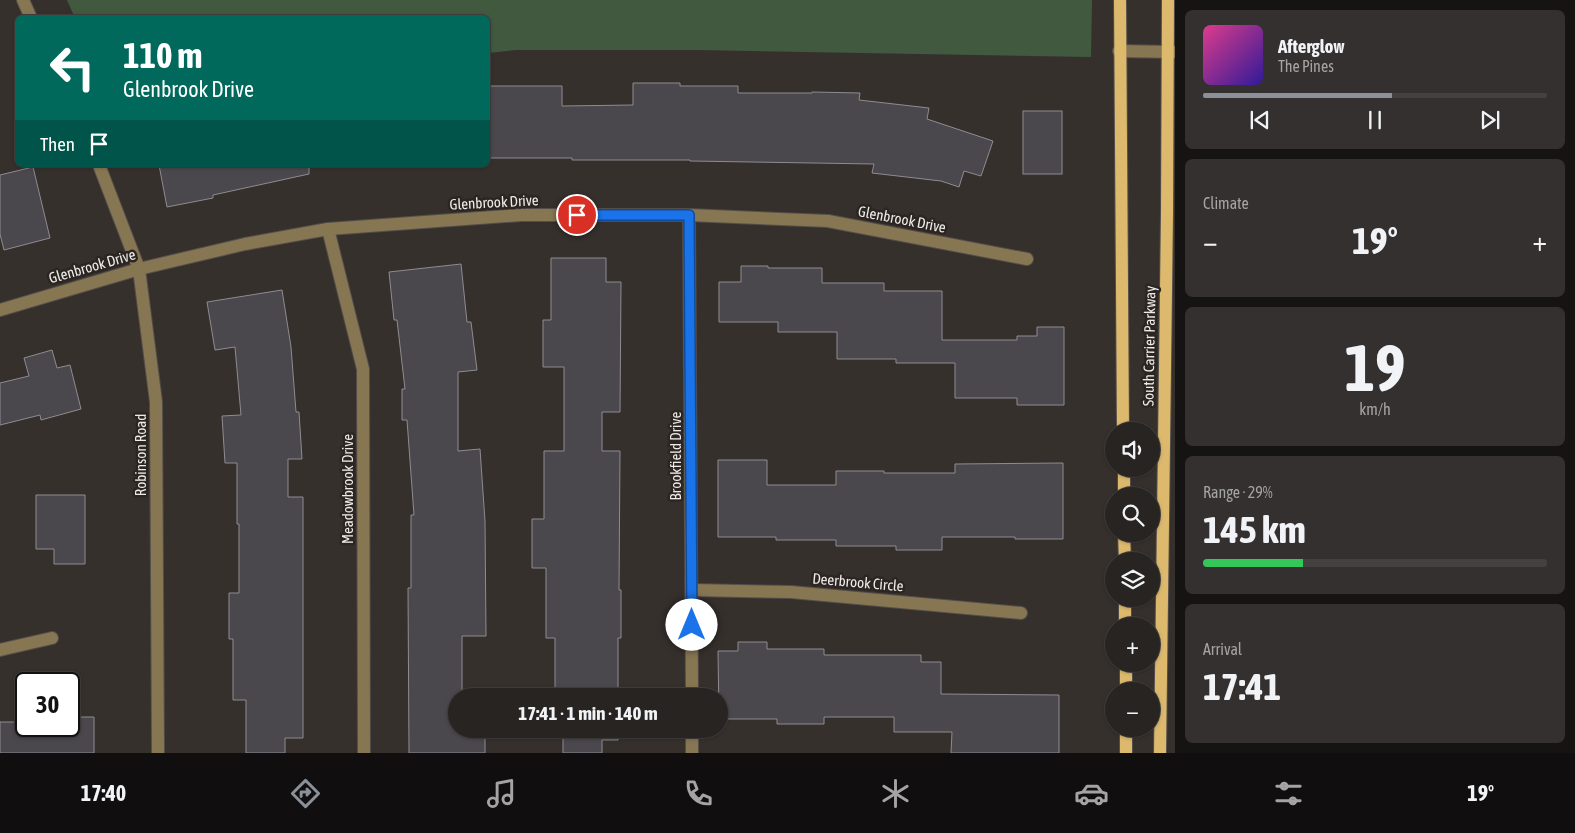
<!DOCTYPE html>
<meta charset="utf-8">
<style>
:root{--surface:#282422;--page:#34302f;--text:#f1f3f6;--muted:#a5a4a5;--line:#444140;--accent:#8c9099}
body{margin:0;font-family:"Asap Condensed",sans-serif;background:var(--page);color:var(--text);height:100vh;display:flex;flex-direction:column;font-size:19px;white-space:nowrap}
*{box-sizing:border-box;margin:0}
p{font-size:16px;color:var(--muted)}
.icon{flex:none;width:28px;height:28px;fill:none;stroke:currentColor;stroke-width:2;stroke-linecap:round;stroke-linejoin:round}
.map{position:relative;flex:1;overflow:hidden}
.details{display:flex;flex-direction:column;gap:10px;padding:10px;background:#161413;width:400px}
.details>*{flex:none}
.top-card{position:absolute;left:15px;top:15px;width:475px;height:152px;border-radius:8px;box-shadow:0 1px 4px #0004,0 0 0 1px var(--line);background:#00695c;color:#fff;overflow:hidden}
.tools{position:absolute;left:1105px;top:422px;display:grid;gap:10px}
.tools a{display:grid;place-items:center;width:55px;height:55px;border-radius:50%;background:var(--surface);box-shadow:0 1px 4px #0004,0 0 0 1px var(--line);font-size:25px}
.speed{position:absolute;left:15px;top:672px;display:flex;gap:10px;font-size:25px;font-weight:700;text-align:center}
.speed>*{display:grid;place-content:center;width:65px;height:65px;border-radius:50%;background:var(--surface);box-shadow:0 1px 4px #0004,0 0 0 1px var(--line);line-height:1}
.speed .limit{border:2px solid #111;border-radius:8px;background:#fff;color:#111}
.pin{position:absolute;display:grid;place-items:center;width:42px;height:42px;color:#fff;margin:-21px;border:2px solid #fff;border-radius:50%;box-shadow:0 1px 5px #0007}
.me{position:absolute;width:55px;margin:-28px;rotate:0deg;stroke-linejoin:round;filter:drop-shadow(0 0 4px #0008)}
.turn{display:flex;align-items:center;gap:18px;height:105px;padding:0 25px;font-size:22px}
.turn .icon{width:65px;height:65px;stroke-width:2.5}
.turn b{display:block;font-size:35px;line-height:42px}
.then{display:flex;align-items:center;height:48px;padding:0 25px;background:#0003;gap:10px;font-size:19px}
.big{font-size:38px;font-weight:700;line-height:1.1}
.details .tile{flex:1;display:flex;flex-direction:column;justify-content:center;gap:8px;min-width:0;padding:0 18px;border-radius:8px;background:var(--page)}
.details .dial{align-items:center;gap:0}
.dial b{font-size:65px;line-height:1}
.song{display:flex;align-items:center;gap:15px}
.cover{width:60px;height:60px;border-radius:8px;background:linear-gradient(135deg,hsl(330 70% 55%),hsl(250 70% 35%))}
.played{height:5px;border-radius:2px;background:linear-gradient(90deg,var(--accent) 55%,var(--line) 55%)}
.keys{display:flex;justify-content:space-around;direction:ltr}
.heat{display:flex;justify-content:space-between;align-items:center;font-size:28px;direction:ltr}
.charge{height:8px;border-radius:4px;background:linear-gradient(90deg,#34c759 29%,var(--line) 0)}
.trip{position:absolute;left:448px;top:688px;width:280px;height:50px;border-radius:25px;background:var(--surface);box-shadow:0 1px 4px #0004,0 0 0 1px var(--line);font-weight:700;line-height:50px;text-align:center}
.tab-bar{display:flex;height:80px;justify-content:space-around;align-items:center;background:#100e0e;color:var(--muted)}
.tab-bar .icon{width:35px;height:35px}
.tab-bar .current{color:var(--accent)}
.tab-bar b{font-size:22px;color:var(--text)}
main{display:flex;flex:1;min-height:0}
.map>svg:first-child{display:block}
.green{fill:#40593f}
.building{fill:#4a474d;stroke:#8e8b92}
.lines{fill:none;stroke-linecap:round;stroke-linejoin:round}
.minor-casing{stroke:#544e4b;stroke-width:14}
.major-casing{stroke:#544e4b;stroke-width:14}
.minor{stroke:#877652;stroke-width:12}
.major{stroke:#dcb96d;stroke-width:12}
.route-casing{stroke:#114b97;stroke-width:12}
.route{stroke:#1a73e8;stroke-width:9}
.labels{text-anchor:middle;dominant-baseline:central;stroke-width:5;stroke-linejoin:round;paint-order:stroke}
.street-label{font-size:15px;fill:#efebe8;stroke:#2c2623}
</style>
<main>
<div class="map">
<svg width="1175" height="753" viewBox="0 0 1175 753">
<rect width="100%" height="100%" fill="#36302d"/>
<polygon class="green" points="67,0 1092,0 1091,57 697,50 516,50 488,53 488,18 75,18"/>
<g class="building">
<polygon points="633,83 680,83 680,86 738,86 738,93 812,93 812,92 860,93 859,100 929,108 927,119 993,141 981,176 964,171 959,187 941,181 872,173 874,164 690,161 690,160 572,160 572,158 488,158 488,86 562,86 562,106 633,105"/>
<rect x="1023" y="111" width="39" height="63"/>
<polygon points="159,165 309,165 309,174 213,195 213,198 167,207"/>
<polygon points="33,167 50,238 4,250 0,234 0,175"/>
<polygon points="551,258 606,258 606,282 621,282 620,412 602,412 602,451 620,451 619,590 621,590 621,638 618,638 618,696 555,696 555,638 546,638 546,568 532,568 532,519 544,519 544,451 564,451 564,367 543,367 543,320 551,320"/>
<polygon points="461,264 467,322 471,322 477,370 458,372 458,451 480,449 485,521 486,636 462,636 462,696 456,696 456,729 485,729 485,753 409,753 408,588 411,588 411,515 414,515 407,420 402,420 402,389 405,389 397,320 394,320 389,272"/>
<polygon points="741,266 768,266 768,268 822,268 822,283 884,283 884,291 942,291 942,340 1017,340 1017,336 1037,336 1037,327 1064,327 1064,405 1017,405 1017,398 955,398 955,363 896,363 896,359 837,359 837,332 778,332 778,322 719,322 719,282 741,282"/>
<polygon points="282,290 291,347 296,412 299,412 302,459 288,459 288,497 303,497 303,738 285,738 285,753 246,753 246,700 233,700 233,639 229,639 229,593 239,593 239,524 237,524 237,463 225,463 222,416 241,415 235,347 215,350 207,302"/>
<polygon points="52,350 57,368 70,365 81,409 41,420 40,415 0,425 0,383 29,376 24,358"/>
<polygon points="718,460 767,460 767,485 836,485 836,471 884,471 884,473 955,473 955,464 1063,463 1063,539 1015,539 1015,537 942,537 942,550 896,550 896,546 836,546 836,540 776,540 776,537 718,537"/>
<polygon points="36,495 85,495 85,564 54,564 54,549 36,549"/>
<polygon points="738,642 767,642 767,649 824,649 824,655 921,655 921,662 941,662 941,694 1059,695 1059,753 951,753 952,732 894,732 894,717 824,717 824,724 777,724 777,719 719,719 718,651 738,651"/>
<polygon points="69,717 94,717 94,753 0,753 0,722 26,722 26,726 69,726"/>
<polygon points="563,729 618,729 618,740 602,740 602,753 563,753"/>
</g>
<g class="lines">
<defs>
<g id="minor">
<polyline points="23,0 31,18"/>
<polyline points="1119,51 1175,52"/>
<polyline points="99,165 139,269 156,402 158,753"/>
<polyline points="689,215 692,696"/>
<polyline points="328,229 363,369 364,753"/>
<polyline points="0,310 139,269 245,244 328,229 521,215 689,215 828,221 1027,259"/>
<polyline points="692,590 791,592 1021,613"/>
<polyline points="0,650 52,638"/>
<polyline points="692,753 692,729"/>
</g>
<g id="major">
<polyline points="1120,0 1123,431"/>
<polyline points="1124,469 1124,496"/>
<polyline points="1124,534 1125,561"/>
<polyline points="1125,599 1125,626"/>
<polyline points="1126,664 1126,691"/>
<polyline points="1126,729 1126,753"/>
<polyline points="1160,753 1167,213 1168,0"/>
</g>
</defs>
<use href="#minor" class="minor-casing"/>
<use href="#major" class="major-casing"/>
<use href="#minor" class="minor"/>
<use href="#major" class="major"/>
</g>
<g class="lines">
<defs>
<polyline id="route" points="577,215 689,215 692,625"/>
</defs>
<use href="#route" class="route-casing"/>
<use href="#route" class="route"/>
</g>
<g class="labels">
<g class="street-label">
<text transform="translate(494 202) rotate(-3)">Glenbrook Drive</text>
<text transform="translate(902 219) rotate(11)">Glenbrook Drive</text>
<text transform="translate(92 266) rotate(-16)">Glenbrook Drive</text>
<text transform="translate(1149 346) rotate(-89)">South Carrier Parkway</text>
<text transform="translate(140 455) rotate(-90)">Robinson Road</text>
<text transform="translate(675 456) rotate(-90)">Brookfield Drive</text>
<text transform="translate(347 489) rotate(-90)">Meadowbrook Drive</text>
<text transform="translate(858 582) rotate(5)">Deerbrook Circle</text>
</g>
</g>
</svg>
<div class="tools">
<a><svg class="icon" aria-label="sound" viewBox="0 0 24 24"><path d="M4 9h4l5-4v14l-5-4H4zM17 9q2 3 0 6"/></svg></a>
<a><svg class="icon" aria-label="search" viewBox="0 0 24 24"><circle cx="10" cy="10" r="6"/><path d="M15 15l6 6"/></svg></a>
<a><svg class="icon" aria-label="layers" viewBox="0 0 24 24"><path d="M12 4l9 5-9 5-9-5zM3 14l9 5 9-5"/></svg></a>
<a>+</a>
<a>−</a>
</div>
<div class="speed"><div class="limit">30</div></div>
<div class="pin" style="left:577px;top:215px;background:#d93025"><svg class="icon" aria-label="arrive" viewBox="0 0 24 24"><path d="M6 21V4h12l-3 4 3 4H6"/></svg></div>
<svg class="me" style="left:692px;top:625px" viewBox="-20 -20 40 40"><circle r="19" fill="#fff"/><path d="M0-13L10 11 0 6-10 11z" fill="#1a73e8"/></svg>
<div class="trip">17:41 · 1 min · 140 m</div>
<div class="top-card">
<div class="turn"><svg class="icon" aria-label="left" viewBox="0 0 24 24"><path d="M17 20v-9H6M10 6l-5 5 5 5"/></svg><div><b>110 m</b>Glenbrook Drive</div></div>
<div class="then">Then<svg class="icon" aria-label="arrive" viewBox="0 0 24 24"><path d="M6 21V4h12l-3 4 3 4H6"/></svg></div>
</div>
</div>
<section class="details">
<div class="tile">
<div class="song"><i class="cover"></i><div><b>Afterglow</b><p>The Pines</p></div></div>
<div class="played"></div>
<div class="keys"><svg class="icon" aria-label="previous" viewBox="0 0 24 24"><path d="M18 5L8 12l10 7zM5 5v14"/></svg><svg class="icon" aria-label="pause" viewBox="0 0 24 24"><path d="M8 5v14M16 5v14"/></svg><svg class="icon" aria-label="next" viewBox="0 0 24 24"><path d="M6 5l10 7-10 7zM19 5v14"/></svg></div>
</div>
<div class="tile"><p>Climate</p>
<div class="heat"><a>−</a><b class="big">19°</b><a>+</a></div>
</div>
<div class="tile dial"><b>19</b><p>km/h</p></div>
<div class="tile"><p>Range · 29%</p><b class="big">145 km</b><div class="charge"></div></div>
<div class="tile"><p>Arrival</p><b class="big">17:41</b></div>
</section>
</main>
<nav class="tab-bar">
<b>17:40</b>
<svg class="icon current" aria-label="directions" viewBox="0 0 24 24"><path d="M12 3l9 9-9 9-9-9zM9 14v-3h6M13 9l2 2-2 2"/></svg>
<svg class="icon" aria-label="music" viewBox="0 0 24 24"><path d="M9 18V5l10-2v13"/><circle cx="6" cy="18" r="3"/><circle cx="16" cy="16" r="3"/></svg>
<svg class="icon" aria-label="phone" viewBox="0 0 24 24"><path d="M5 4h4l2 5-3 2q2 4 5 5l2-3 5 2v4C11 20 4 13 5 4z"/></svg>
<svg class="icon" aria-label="climate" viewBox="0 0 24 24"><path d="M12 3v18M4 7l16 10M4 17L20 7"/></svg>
<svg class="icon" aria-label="car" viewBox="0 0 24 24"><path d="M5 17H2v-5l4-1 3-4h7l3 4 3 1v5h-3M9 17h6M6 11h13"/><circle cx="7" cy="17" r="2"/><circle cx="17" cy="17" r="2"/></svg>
<svg class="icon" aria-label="filters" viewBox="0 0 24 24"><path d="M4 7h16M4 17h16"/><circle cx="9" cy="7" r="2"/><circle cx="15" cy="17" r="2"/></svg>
<b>19°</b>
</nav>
